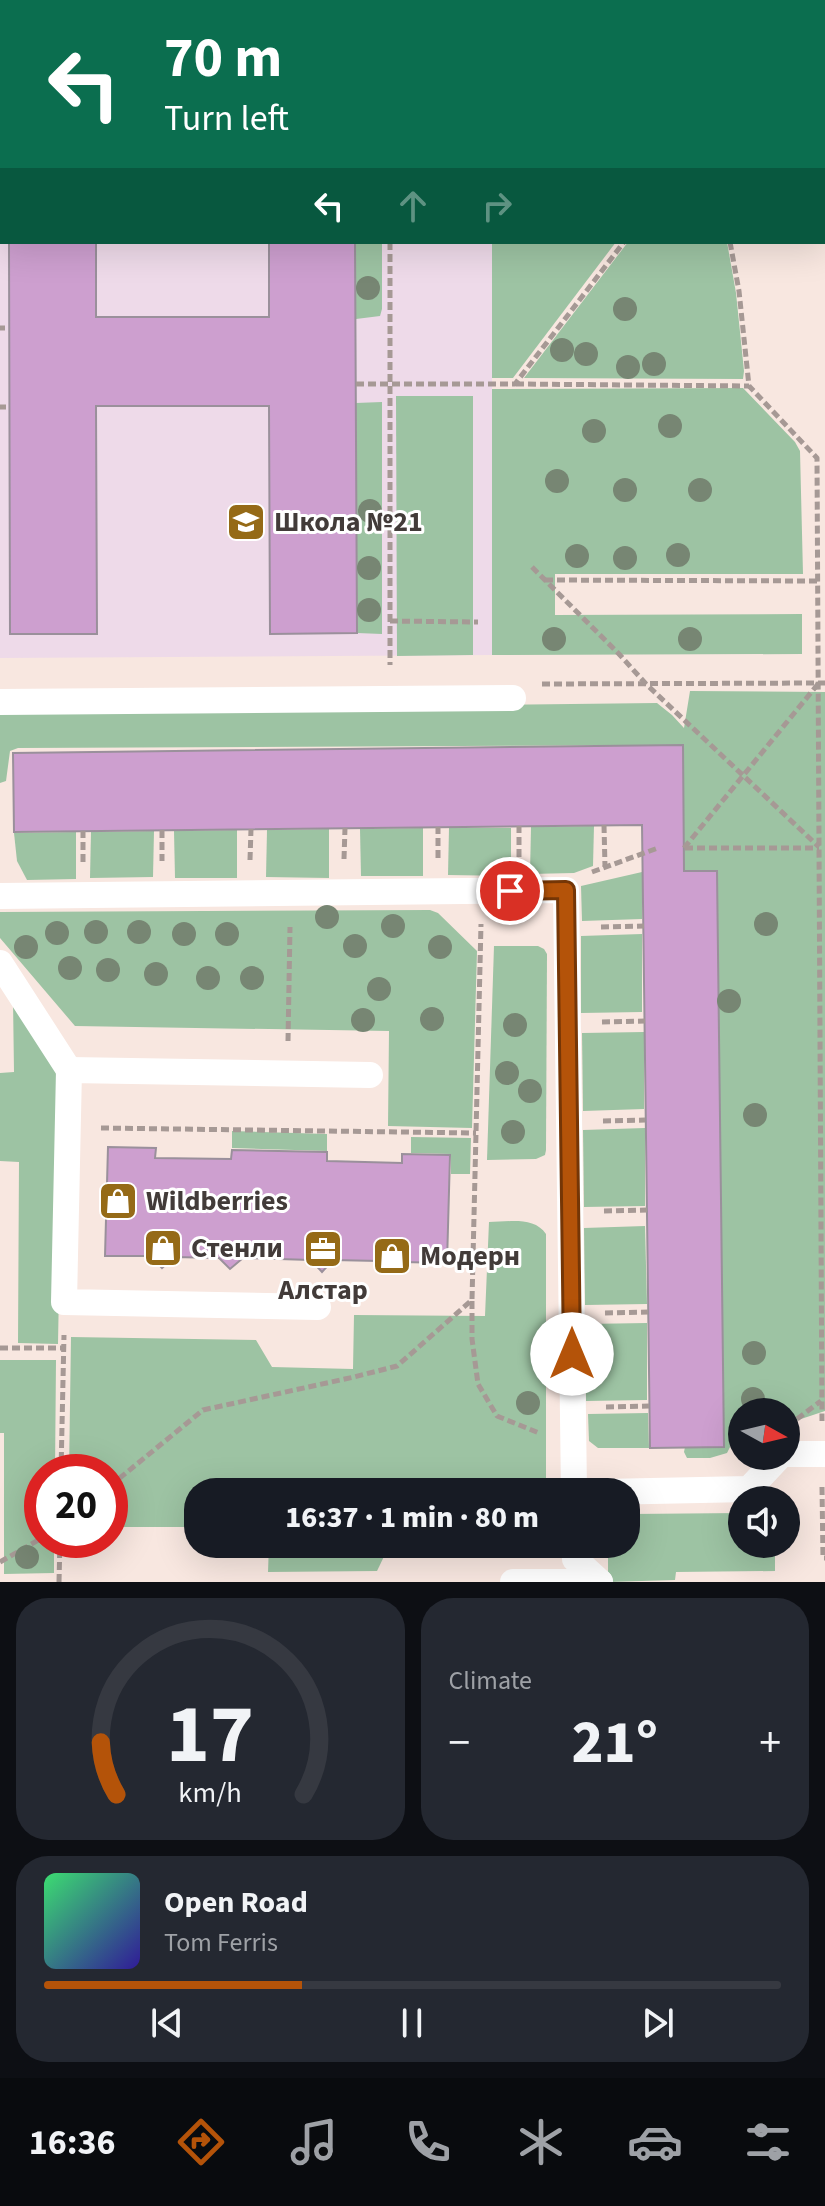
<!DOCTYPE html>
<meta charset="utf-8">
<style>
:root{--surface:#171b24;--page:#242831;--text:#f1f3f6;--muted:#9ea1a6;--line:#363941;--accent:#b45309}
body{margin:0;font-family:"Source Sans 3",sans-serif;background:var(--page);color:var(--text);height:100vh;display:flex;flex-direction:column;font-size:30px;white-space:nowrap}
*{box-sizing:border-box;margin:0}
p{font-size:26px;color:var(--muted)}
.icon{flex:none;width:44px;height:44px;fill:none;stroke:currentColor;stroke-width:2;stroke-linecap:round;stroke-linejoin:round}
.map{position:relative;height:1582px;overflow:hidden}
.sheet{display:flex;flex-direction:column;gap:16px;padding:16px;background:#0d0f14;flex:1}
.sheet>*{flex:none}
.banner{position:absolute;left:0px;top:0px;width:826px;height:244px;box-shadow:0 8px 32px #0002;background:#0b6e4f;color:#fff;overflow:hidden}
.needle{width:52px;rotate:98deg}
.fabs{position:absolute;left:728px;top:1398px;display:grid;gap:16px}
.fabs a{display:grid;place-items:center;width:72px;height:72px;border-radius:50%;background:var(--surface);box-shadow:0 8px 32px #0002;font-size:40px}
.speed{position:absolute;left:24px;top:1454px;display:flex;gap:16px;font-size:40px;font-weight:700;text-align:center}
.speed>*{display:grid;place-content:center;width:104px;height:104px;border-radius:50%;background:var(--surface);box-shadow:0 8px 32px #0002;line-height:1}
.speed .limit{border:12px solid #d22;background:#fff;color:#111}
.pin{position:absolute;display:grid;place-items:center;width:68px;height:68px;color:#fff;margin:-34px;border:4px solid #fff;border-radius:50%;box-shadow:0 2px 8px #0007}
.me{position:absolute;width:88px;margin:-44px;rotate:0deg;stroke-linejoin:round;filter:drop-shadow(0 0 6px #0008)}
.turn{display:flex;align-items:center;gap:28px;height:168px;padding:0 32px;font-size:36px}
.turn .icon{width:104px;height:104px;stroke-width:2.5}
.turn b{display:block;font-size:56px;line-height:68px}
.lanes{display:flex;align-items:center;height:76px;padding:0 32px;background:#0003;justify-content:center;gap:40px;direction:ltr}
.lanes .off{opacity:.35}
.big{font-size:60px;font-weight:800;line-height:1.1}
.sheet .tile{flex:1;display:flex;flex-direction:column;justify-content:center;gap:12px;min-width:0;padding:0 28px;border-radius:32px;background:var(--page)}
.sheet .dial{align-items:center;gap:0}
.dial svg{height:208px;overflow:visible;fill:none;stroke:var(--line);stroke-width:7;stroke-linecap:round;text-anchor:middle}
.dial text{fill:var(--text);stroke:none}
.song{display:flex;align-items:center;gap:24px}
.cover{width:96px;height:96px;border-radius:12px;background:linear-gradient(135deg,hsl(140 70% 55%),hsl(250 70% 35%))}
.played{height:8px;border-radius:4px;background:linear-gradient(90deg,var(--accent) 35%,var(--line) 35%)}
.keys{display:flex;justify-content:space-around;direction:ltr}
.heat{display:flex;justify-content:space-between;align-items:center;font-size:44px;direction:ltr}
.sheet .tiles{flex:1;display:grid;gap:16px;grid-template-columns:1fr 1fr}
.tile:last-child{grid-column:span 2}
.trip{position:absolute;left:184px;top:1478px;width:456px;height:80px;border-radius:32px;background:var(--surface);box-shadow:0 8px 32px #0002;font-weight:800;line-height:80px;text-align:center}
.tabs{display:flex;height:128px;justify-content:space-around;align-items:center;background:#090b0e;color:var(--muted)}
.tabs .icon{width:56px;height:56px}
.tabs .current{color:var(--accent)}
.tabs b{font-size:36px;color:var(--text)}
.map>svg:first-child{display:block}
.education{fill:#eedae9}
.green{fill:#9dc3a3}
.building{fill:#cd9fcf;stroke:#9a909b;stroke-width:2}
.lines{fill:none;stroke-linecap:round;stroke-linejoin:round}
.path{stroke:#a69995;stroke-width:5;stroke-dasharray:8 4;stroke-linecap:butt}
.lane{stroke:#fff;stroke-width:26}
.tree{fill:#778673}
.route-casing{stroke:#753606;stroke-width:20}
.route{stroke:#b45309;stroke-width:14}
.labels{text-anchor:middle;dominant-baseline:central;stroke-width:6;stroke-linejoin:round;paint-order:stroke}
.poi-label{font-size:28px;font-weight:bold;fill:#423b39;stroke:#fff;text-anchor:start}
</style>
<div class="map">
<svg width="825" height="1582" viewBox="0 0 825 1582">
<rect width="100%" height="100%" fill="#f8e7e0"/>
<polygon class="education" points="0,125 2,125 2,242 492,242 492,655 0,658"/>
<g class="green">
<polygon points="355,242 382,242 382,309 380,316 356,319"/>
<polygon points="492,242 616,242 513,378 492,378"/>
<polygon points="628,242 727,242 736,293 744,371 743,379 524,378"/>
<polygon points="743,388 795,442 800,451 803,574 555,574 555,615 802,614 802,654 492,655 492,389"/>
<polygon points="396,396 473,396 473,655 397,656"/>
<polygon points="382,402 382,634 357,633 356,403"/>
<polygon points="690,691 825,692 825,1411 786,1424 786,1412 742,1412 742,1438 733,1441 727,1453 710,1458 687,1458 684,1452 685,1447 724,1446 717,871 684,871 682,745 18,748 10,751 6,781 0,783 0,715 25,710 657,703 672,715 684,728"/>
<polygon points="594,826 593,866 574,873 530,874 531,827"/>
<polygon points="423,828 423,876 361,876 360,829"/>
<polygon points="449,828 511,828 511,876 448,875"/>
<polygon points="329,829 329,878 266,877 267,830"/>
<polygon points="237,830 237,878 175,878 174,831"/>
<polygon points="154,831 153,877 90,878 91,832"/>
<polygon points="76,832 76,879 27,880 17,861 14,833"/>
<polygon points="642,872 642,919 582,921 581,886"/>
<polygon points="430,910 438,913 477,951 472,1128 388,1126 389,1031 75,1026 0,938 0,912"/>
<polygon points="642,934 642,1012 581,1013 581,936"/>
<polygon points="494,946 538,946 544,949 547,954 546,1150 545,1155 536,1159 487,1160"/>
<polygon points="13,1000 63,1073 58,1344 18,1343 19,1162 0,1161 0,1073 14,1072"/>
<polygon points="644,1032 644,1109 583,1111 582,1033"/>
<polygon points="645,1128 645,1206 584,1207 583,1130"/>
<polygon points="232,1131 327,1134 327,1151 232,1148"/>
<polygon points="411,1137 471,1138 470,1174 451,1174 451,1154 411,1153"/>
<path d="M489,1222C508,1222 534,1216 546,1234V1480L543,1492H198V1527H110V1472H69L71,1337L256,1340L272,1367L353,1369L354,1315L485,1316Z"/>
<polygon points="645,1226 647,1304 585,1305 584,1228"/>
<polygon points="647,1323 647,1400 586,1401 586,1324"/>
<polygon points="56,1360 55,1472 42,1472 42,1540 54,1540 54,1573 4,1574 4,1433 0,1433 0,1360"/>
<polygon points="648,1413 649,1448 598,1448 589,1441 588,1414"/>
<polygon points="742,1513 742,1544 775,1544 775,1571 676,1572 675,1580 608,1582 608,1555 613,1544 626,1544 626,1518 630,1514"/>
<polygon points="269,1544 390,1544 377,1571 268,1572"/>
</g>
<g class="building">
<polygon points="9,242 96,242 96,317 269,317 269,242 355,242 357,633 270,634 269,406 96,406 97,634 10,634"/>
<polygon points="683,745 684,871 717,871 724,1447 650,1448 642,825 14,832 13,753"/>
<polygon points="108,1147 156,1148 155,1158 231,1159 232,1150 327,1152 327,1161 402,1163 402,1154 450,1155 447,1263 402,1262 390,1273 379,1261 333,1260 322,1272 311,1260 243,1258 230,1269 219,1258 174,1257 162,1268 151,1256 105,1256"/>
</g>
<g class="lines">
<g class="path">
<polyline points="782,0 782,2"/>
<polyline points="824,110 825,110"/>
<polyline points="0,112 2,112"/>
<polyline points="390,242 390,384 515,384 624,242"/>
<polyline points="730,242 739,291 749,386 817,458 822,1421"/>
<polyline points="0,328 5,328"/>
<polyline points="356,384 390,384 390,665"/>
<polyline points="516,384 749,386"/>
<polyline points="0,407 6,407"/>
<polyline points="532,567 619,654 646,684 819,847"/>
<polyline points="545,580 818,581"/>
<polyline points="390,621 478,622"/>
<polyline points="542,684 825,683"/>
<polyline points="604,825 605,867"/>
<polyline points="162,830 162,861"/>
<polyline points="684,848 818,684"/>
<polyline points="685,848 819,848"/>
<polyline points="519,857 519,826"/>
<polyline points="438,858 438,827"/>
<polyline points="344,859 345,828"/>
<polyline points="250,860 251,829"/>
<polyline points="83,862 83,831"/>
<polyline points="592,872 658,848"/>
<polyline points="601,927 644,926"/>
<polyline points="602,1022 645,1021"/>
<polyline points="288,1041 290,927"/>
<polyline points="603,1121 645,1120"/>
<polyline points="101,1128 476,1133"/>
<polyline points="604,1211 647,1210"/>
<polyline points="472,1301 472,1339 478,1384 497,1416 539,1433"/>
<polyline points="605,1313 648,1312"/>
<polyline points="0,1348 63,1348"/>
<polyline points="606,1407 649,1406"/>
<polyline points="797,1419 821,1401"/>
<polyline points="61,1472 64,1335"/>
<polyline points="110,1486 203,1410 354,1377 397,1366 472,1300 481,924"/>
<polyline points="822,1487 823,1558 825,1558"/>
<polyline points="0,1562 42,1538"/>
<polyline points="59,1582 60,1540"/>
</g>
<g class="lane">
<polyline points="824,67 825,67"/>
<polyline points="0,72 2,72"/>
<polyline points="0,702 513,698"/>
<polyline points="0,896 566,890 574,1492"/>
<polyline points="0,963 69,1070"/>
<polyline points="318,1307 64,1302 69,1070 370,1075"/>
<polyline points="786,1454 825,1454"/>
<polyline points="603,1492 749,1489 780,1456"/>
<polyline points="575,1544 575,1559 600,1582"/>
<polyline points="513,1582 600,1582"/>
</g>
</g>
<g class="tree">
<circle cx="368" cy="288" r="12"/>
<circle cx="625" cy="309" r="12"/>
<circle cx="562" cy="350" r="12"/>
<circle cx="586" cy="354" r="12"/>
<circle cx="654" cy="364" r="12"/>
<circle cx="628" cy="367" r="12"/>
<circle cx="670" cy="426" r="12"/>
<circle cx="594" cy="431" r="12"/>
<circle cx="557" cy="481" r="12"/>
<circle cx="625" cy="490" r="12"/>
<circle cx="700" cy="490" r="12"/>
<circle cx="370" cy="511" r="12"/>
<circle cx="678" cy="555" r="12"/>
<circle cx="577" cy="556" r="12"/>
<circle cx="625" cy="558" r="12"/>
<circle cx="369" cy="568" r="12"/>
<circle cx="369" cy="610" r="12"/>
<circle cx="554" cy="639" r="12"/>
<circle cx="690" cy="639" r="12"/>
<circle cx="327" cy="917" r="12"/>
<circle cx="766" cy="924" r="12"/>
<circle cx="393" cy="926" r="12"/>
<circle cx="96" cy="932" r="12"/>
<circle cx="139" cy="932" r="12"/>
<circle cx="57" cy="933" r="12"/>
<circle cx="184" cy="934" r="12"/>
<circle cx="227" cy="934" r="12"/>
<circle cx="355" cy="946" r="12"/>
<circle cx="26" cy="947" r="12"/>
<circle cx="440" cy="947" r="12"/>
<circle cx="70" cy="968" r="12"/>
<circle cx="108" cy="970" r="12"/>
<circle cx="156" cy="974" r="12"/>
<circle cx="208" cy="978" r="12"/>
<circle cx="252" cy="978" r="12"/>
<circle cx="379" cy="989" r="12"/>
<circle cx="729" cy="1001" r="12"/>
<circle cx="432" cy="1019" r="12"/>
<circle cx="363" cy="1020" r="12"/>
<circle cx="515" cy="1025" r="12"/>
<circle cx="507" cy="1073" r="12"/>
<circle cx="530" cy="1091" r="12"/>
<circle cx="755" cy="1115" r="12"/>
<circle cx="513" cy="1132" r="12"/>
<circle cx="754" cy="1353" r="12"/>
<circle cx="753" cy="1399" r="12"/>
<circle cx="528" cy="1403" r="12"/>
<circle cx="27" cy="1557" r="12"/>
</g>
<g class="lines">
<defs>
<polyline id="route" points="510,891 566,890 572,1354"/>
</defs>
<use href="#route" class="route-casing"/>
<use href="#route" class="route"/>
</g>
<defs>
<symbol id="school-square" viewBox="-11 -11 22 22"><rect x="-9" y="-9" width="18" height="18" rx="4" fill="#956a17" stroke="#fff"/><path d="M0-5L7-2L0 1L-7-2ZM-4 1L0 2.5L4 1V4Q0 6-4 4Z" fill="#fff"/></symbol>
<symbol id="shop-square" viewBox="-11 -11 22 22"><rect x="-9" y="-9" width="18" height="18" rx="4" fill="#956a17" stroke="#fff"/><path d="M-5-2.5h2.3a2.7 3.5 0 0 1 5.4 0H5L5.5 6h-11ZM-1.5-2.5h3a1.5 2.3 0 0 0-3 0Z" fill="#fff"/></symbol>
<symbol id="office-square" viewBox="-11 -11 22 22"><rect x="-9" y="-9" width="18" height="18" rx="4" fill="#956a17" stroke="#fff"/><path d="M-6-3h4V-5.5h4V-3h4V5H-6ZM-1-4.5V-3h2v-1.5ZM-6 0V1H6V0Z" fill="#fff"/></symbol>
</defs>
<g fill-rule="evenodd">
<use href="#school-square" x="224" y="500" width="44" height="44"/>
<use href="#shop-square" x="96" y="1179" width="44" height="44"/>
<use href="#shop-square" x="141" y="1226" width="44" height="44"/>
<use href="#office-square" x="301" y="1227" width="44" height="44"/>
<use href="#shop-square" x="370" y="1234" width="44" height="44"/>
</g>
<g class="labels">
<g class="poi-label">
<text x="274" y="522">Школа №21</text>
<text x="146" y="1201">Wildberries</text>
<text x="191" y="1248">Стенли</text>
<text x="420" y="1256">Модерн</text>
<text x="323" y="1290" text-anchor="middle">Алстар</text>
</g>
</g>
</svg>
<div class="fabs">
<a><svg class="needle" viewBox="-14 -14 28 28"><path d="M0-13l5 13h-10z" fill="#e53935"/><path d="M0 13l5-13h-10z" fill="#9ea1a6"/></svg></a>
<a><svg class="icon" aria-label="sound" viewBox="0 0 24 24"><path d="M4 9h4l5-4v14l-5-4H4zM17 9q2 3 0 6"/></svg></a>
</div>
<div class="speed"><div class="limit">20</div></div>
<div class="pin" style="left:510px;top:891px;background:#d93025"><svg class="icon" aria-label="arrive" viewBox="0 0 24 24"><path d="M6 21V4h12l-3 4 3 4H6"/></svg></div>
<svg class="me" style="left:572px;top:1354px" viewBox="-20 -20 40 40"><circle r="19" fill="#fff"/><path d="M0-13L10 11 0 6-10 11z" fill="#b45309"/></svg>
<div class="trip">16:37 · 1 min · 80 m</div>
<div class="banner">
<div class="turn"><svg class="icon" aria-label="left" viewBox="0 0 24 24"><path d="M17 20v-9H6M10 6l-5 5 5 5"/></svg><div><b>70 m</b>Turn left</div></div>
<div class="lanes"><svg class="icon" aria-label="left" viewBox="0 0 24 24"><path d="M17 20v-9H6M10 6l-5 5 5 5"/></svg><svg class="icon off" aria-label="ahead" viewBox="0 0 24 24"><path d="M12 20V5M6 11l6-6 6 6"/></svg><svg class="icon off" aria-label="right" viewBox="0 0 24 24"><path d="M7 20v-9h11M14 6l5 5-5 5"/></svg></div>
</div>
</div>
<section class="sheet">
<div class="tiles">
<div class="tile dial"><svg viewBox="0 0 100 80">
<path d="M14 69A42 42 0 1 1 86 69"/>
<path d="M14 69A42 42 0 0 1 8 49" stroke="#b45309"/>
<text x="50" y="56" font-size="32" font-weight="700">17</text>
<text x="50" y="72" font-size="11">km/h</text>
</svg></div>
<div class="tile"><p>Climate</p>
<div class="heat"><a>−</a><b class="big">21°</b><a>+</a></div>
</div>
<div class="tile">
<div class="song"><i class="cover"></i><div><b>Open Road</b><p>Tom Ferris</p></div></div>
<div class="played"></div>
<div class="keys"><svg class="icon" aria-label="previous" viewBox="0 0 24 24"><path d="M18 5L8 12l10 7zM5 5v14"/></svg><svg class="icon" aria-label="pause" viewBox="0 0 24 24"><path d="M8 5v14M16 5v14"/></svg><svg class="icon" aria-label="next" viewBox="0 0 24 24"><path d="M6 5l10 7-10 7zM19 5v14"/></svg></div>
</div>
</div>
</section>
<nav class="tabs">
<b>16:36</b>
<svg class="icon current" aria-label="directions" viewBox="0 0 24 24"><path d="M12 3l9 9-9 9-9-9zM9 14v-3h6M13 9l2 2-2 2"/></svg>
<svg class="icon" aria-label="music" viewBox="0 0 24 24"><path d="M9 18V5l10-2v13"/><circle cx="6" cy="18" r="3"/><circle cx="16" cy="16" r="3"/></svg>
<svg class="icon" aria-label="phone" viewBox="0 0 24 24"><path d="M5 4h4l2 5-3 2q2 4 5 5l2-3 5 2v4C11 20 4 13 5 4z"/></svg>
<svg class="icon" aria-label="climate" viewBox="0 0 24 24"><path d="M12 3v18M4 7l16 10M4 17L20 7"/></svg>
<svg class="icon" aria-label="car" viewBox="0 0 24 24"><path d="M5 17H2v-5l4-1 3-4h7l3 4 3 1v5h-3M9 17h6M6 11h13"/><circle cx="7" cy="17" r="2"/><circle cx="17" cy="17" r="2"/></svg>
<svg class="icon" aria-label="filters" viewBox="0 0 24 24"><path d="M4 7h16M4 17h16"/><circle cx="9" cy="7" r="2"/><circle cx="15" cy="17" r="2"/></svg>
</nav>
